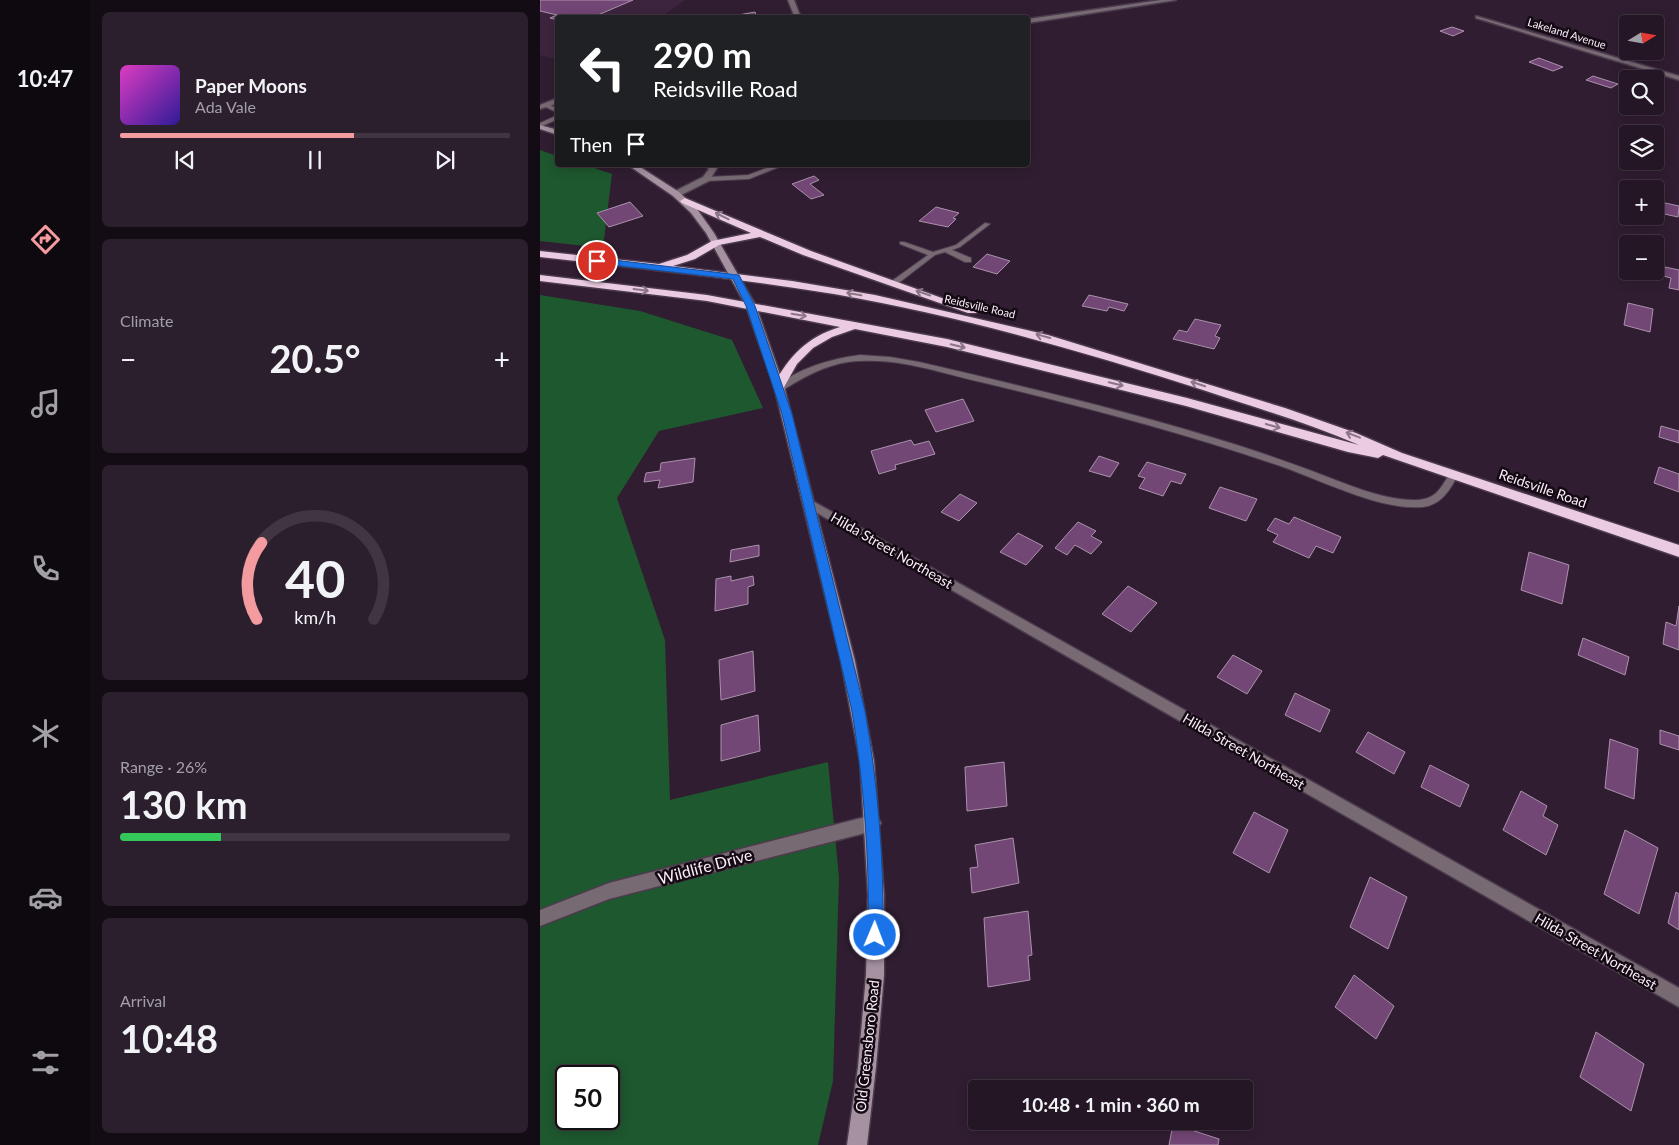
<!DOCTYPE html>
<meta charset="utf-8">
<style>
:root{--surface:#241625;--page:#2c1f2d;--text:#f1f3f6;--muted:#a39fa7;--line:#413542;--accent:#f49b9f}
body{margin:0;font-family:Lato,sans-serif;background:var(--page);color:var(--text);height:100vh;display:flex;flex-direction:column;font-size:19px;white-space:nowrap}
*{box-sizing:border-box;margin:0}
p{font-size:16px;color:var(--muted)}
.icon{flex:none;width:28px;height:28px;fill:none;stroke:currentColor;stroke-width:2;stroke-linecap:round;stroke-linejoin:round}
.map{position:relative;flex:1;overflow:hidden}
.drawer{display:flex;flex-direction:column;gap:12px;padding:12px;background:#140c14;width:450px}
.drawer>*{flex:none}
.hud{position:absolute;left:15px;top:15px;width:475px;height:152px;border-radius:5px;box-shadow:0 2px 12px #0003,0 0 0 1px var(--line);background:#202124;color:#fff;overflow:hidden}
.needle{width:32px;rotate:79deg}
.controls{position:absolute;left:1079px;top:15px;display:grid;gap:10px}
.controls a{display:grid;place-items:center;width:45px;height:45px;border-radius:5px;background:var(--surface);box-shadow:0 2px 12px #0003,0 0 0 1px var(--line);font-size:25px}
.speed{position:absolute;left:15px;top:1065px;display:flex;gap:10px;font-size:25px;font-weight:700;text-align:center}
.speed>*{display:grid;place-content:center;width:65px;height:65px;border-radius:50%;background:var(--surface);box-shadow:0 2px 12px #0003,0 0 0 1px var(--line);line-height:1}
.speed .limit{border:2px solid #111;border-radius:8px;background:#fff;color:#111}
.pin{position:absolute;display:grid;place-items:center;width:42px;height:42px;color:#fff;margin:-21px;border:2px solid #fff;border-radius:50%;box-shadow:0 1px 5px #0007}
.me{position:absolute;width:55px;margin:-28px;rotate:1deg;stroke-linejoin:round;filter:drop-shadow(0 0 4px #0008)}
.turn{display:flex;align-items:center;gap:18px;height:105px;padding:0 15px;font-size:22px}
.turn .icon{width:65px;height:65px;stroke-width:2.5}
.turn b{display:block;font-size:35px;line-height:42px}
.then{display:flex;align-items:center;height:48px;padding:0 15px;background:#0003;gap:10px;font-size:19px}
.big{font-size:38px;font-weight:700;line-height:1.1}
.drawer .card{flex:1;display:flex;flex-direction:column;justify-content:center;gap:8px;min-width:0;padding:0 18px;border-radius:8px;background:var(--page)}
.drawer .dial{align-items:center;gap:0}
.dial svg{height:130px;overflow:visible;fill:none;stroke:var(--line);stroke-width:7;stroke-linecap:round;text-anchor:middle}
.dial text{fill:var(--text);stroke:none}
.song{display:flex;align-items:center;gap:15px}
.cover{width:60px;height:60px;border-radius:8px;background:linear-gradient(135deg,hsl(310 70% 55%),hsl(250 70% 35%))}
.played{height:5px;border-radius:2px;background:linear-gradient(90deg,var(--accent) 60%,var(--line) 60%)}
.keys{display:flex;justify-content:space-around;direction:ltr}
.heat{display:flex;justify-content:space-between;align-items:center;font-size:28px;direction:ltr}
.charge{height:8px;border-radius:4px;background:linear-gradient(90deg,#34c759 26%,var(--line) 0)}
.trip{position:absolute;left:428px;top:1080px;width:285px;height:50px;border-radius:5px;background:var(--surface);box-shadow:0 2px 12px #0003,0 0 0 1px var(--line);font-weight:700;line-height:50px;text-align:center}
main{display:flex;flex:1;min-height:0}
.dock{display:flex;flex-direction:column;width:90px;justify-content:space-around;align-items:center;background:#0e090f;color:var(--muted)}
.dock .icon{width:35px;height:35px}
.dock .selected{color:var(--accent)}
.dock b{font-size:22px;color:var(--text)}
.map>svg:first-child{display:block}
.built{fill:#3d243e}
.forest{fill:#1e582e;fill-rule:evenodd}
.building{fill:#724675;stroke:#ab92ac}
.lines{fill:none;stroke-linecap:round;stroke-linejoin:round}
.lane-casing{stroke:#4c3a4d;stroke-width:2}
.street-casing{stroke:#4c3a4d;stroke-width:3}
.secondary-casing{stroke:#4c3a4d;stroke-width:3}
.highway-casing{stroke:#4c3a4d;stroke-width:3}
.lane{fill:#776a73;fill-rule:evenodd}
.street{fill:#776a73;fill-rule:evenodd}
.secondary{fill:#a691a0;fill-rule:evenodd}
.highway{fill:#ebcbe2;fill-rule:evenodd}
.oneway{stroke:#8a7485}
.route{fill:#1a73e8;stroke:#114b97}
.labels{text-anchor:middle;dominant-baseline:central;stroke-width:5;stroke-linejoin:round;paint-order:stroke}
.far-street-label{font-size:11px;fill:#fbeefb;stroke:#130a13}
.street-label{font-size:14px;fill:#fbeefb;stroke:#130a13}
.near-street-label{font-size:16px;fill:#fbeefb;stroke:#130a13}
</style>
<main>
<nav class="dock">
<b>10:47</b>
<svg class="icon selected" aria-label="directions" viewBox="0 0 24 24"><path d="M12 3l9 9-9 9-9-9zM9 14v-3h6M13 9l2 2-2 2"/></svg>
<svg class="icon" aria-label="music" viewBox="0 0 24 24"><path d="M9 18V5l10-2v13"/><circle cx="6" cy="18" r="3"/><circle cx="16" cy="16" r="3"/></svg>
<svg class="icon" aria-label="phone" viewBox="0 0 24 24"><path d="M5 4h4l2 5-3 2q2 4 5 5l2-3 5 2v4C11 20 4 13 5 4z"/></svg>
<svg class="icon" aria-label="climate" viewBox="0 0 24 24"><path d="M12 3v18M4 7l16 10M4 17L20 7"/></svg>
<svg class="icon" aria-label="car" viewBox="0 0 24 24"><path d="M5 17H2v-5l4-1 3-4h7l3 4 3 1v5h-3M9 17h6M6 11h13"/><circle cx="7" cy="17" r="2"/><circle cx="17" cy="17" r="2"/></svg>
<svg class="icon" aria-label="filters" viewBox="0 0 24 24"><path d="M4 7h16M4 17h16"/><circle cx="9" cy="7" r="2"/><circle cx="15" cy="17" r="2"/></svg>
</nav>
<section class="drawer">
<div class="card">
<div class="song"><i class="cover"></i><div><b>Paper Moons</b><p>Ada Vale</p></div></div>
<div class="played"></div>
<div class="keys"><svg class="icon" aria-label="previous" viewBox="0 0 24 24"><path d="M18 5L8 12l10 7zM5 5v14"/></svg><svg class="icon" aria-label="pause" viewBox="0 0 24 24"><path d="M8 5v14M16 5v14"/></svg><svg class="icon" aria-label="next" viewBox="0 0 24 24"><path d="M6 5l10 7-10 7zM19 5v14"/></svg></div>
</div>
<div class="card"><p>Climate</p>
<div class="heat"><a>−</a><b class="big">20.5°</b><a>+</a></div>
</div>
<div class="card dial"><svg viewBox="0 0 100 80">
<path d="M14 69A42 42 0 1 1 86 69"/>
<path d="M14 69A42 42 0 0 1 17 22" stroke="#f49b9f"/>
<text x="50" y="56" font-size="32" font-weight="700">40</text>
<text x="50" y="72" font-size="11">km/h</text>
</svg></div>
<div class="card"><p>Range · 26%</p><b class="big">130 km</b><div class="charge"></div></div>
<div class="card"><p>Arrival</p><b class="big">10:48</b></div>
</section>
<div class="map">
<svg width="1139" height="1145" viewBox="0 0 1139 1145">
<rect width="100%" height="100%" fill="#301d31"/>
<polygon class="built" points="0,0 145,0 121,17 18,18 17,60 0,55"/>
<g class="forest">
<polygon points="0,150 17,156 18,165 45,165 72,174 63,248 0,241"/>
<path d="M0,295L100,311L192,340L223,408L119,431L77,498L125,640L130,800L288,762L299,878L293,1081L278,1145H0ZM26,1076H69V1119H26Z"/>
</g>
<g class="building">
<polygon points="0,0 93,0 51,18 18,18 18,20 10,18 17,15 0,11"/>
<polygon points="215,12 217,18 199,18 198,15"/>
<polygon points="912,27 924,31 913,36 900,31"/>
<polygon points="999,58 1023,67 1013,71 989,62"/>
<polygon points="1053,76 1078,84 1071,88 1046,80"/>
<polygon points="274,176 279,180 270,184 284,195 271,199 252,184"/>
<polygon points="1116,201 1139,206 1138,217 1115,212"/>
<polygon points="90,202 103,216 69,227 57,213"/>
<polygon points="396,207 419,213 413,218 416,219 408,227 379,221"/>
<polygon points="447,254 470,261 457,274 433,267"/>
<polygon points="1125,267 1139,270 1139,290 1129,288 1131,278 1123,276"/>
<polygon points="549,295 588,304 584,311 569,307 567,311 542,306"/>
<polygon points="1088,303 1113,309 1110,332 1084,325"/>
<polygon points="655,319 681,325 675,336 680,338 674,349 633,339 639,330 647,332"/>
<polygon points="423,399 434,421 396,432 385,410"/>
<polygon points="1121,426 1139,431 1139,443 1119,437"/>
<polygon points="371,440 374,445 389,441 395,454 355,465 356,469 339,474 331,451"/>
<polygon points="559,456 579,463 570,477 549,471"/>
<polygon points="155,458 153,482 118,488 120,480 104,482 106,473 120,471 121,463"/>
<polygon points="607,462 646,474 641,484 631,481 623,496 599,488 605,478 598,476"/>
<polygon points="1119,467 1139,474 1139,492 1114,483"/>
<polygon points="680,487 717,499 706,521 669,508"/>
<polygon points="420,494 437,503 419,521 401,512"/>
<polygon points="754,517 801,537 793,553 776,546 769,558 733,542 738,535 727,530 735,518 749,524"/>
<polygon points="538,522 556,531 551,536 562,542 551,554 535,545 527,555 515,548"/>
<polygon points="478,533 503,546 486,565 460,552"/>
<polygon points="219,545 219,556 190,562 191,550"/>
<polygon points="989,552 1029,565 1022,604 981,590"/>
<polygon points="191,576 191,581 213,576 214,585 208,587 208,604 175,611 176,579"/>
<polygon points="588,586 617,603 591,632 562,614"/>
<polygon points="1139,606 1139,650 1123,644 1126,622 1136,626"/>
<polygon points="1043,638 1089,657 1085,675 1038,655"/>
<polygon points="213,651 215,691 181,700 179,660"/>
<polygon points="693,655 722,671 707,694 677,677"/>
<polygon points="755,693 790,710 780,732 745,715"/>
<polygon points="218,715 220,751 181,761 181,725"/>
<polygon points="1120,730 1139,736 1139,750 1120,744"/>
<polygon points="828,732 865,752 854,774 816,752"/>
<polygon points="1070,739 1098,749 1094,799 1065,788"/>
<polygon points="464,762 467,806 427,811 425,767"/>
<polygon points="890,765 929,785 920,807 881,787"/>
<polygon points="981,791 1007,806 1003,816 1018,825 1006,855 963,830"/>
<polygon points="714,812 748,830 729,873 693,853"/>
<polygon points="1085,830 1118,848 1099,914 1064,894"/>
<polygon points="473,838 479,883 432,893 430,868 438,867 435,845"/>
<polygon points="830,877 867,897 848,949 810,927"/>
<polygon points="1136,892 1139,894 1139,930 1128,923"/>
<polygon points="488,911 492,955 488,956 490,980 448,987 444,918"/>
<polygon points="814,975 854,1006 836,1039 795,1007"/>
<polygon points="1056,1032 1104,1064 1091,1111 1040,1077"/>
<polygon points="633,1124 679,1139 678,1145 629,1145"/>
</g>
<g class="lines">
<defs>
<g id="lane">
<polygon points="4,104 8,104 18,109 18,113 4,106"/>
<polygon points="18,115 18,119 0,127 0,123"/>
<polygon points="235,165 244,165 209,179 166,181 163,179 166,177 208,175"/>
<polygon points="445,223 450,224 420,247 412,250 431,258 431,262 425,262 405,252 395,255 356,285 349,283 388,255 360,244 360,242 364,242 393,252 416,245"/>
<path d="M320,355L350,357L379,362C486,387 593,412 697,445C722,453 748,462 772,471C802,482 841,500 874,500C895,500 900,490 910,473L913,472L918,475C910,490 901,505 883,507C842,511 782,481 743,467C645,433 545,407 445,383C404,374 362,358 319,361C291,362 267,375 243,390L240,391L236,388C254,369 294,358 320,355Z"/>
</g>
<g id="street">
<polygon points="248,0 254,0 261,18 255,18"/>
<polygon points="621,0 636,0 488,23 488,19"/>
<polygon points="936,16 1139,76 1139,80 936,18"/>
<polygon points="18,98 18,103 0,109 0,105"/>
<polygon points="165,165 174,165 177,168 169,181 139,196 133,196 133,192 163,177 169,169"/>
<polygon points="269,499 1139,988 1139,1007 265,506 263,503 265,500"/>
<polygon points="333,815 338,818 341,823 338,828 333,831 69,899 0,926 0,910 69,883"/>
</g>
<g id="secondary">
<polygon points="0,125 18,130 18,135 0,129"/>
<polygon points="88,165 97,165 139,192 157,209 174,233 216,306 244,386 315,661 334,761 344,895 344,975 336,1067 327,1145 307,1145 318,1067 326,975 328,895 320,761 301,661 234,386 206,306 166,233 151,213 133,196"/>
</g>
<path id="highway" d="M145,198L271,251L438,311L436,313H428L263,255L220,237L179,245L155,259L133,266L252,281L335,295L508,335L745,408L816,433L862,453L1139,545V557L843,455L838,458L808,452L646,406L407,347L315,329L292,337L273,348L257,364L243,389L239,390L233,386C249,356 267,337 300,327L167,301L0,281V275L167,295L407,339L647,398L819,445C769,423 716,408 663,390C542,351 420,316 294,294C197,278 98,268 0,257V251L119,264L147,255L172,241L211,233L142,203L140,201Z"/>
</defs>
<use href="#lane" class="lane-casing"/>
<use href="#street" class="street-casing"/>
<use href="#secondary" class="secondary-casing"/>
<use href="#highway" class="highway-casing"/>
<use href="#lane" class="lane"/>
<use href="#street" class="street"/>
<use href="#secondary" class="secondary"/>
<use href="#highway" class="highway"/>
</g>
<defs><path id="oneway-shaft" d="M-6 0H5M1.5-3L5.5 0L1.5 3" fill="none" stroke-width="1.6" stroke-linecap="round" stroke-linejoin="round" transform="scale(1.25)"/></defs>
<g class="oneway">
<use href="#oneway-shaft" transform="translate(182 216) rotate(-154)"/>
<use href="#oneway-shaft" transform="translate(101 290) rotate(7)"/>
<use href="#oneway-shaft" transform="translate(383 293) rotate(-161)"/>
<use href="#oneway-shaft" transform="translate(314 294) rotate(-170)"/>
<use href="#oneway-shaft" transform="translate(259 315) rotate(10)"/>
<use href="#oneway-shaft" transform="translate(503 336) rotate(-165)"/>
<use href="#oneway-shaft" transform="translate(418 346) rotate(13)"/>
<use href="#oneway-shaft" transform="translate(576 384) rotate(14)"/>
<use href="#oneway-shaft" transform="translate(658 384) rotate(-162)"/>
<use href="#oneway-shaft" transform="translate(733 426) rotate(16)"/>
<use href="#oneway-shaft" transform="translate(813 435) rotate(-159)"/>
</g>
<path class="route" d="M57,258L199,275L215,306L252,414L325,711C338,785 344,859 343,935L341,940L335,942L330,940L328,935C330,860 324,785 312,711L242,414L206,306L193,279L54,263V259Z"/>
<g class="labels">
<g class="far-street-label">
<text transform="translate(1027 33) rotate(17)">Lakeland Avenue</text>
<text transform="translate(440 306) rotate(13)">Reidsville Road</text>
</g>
<g class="street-label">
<text transform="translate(1003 488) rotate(19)">Reidsville Road</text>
<text transform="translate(352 550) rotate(30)">Hilda Street Northeast</text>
<text transform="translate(704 751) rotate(30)">Hilda Street Northeast</text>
<text transform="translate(1056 951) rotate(30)">Hilda Street Northeast</text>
<text transform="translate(327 1046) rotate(-84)">Old Greensboro Road</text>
</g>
<g class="near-street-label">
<text transform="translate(165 866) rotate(-15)">Wildlife Drive</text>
</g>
</g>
</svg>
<div class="controls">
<a><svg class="needle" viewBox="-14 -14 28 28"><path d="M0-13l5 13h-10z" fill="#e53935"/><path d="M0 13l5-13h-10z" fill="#a39fa7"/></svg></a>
<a><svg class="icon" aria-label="search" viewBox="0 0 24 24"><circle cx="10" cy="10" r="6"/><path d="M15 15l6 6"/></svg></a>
<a><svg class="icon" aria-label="layers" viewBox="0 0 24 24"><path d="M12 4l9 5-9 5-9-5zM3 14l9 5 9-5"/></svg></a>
<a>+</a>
<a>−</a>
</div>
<div class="speed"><div class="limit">50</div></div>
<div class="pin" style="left:57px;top:261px;background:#d93025"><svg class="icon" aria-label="arrive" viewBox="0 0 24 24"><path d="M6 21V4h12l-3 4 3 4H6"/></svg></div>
<svg class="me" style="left:335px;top:935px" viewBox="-20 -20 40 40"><circle r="17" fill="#1a73e8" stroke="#fff" stroke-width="3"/><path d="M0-11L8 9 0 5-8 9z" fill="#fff"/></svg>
<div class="trip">10:48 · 1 min · 360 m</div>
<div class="hud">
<div class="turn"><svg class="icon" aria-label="left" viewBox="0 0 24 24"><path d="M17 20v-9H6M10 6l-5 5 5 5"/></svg><div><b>290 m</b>Reidsville Road</div></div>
<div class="then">Then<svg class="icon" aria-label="arrive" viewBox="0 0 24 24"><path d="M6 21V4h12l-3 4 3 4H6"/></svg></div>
</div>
</div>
</main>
